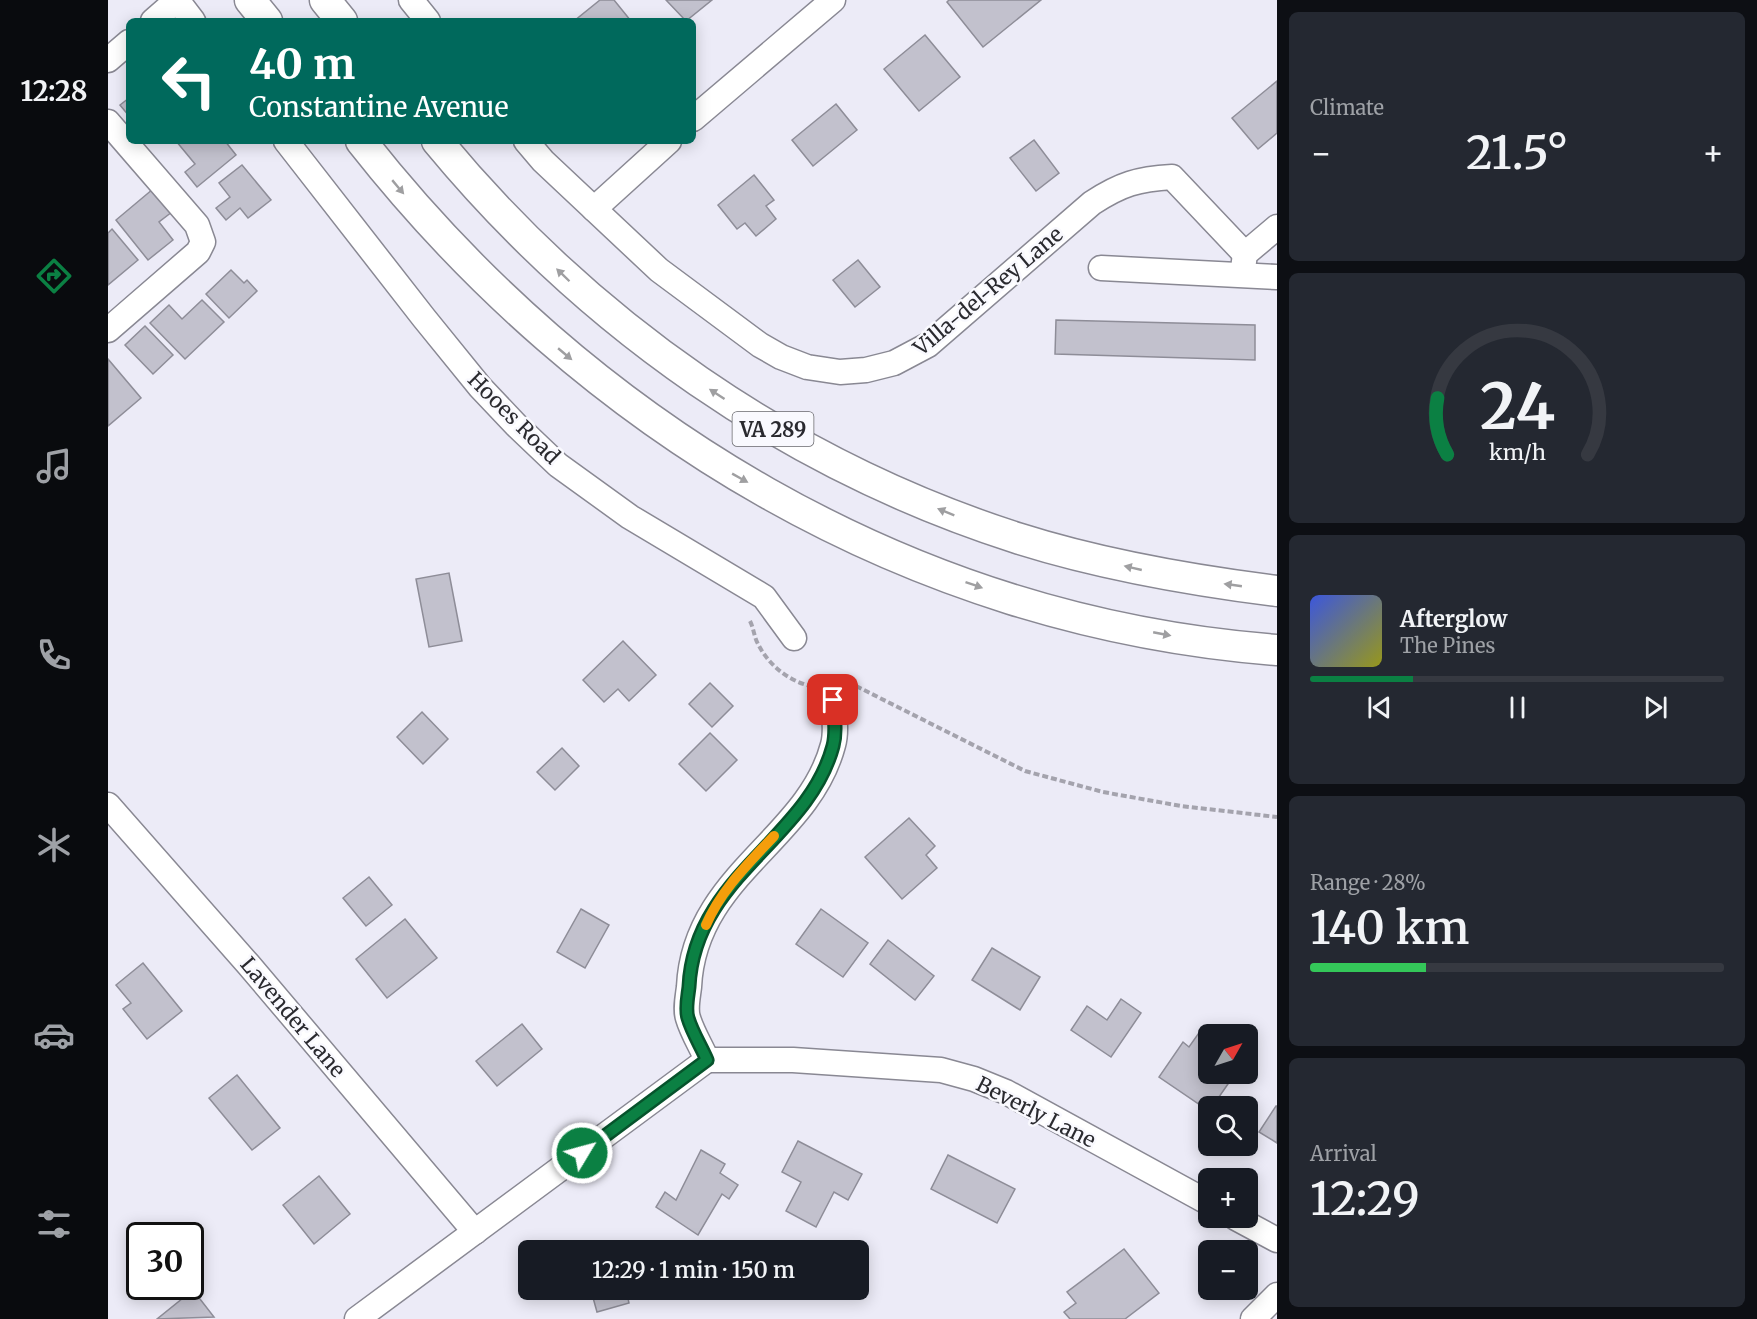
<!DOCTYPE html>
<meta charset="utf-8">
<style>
:root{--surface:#171b24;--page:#242831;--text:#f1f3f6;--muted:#9ea1a6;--line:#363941;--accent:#0b8043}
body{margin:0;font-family:Merriweather,serif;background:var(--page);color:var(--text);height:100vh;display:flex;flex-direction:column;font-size:22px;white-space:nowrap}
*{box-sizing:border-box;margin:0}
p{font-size:20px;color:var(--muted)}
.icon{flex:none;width:33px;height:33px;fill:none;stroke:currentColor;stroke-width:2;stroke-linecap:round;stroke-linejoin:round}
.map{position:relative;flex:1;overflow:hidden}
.details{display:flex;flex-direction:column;gap:12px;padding:12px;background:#0d0f14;width:480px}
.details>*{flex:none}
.top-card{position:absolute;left:18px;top:18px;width:570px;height:126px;border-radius:9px;box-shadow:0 3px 15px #0003;background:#00695c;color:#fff;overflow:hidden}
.needle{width:39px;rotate:51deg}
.fabs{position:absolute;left:1090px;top:1024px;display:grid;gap:12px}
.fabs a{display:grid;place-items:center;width:60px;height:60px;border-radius:9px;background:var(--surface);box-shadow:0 3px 15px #0003;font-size:30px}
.speed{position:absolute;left:18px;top:1222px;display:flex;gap:12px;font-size:30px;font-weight:700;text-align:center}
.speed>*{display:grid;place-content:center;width:78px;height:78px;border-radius:50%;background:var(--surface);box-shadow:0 3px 15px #0003;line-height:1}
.speed .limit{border:3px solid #111;border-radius:9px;background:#fff;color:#111}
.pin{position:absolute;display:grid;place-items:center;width:51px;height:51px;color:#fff;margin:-26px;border-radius:12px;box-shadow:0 3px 9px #0006}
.me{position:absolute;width:66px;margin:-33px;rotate:53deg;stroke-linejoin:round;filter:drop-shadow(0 0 4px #0008)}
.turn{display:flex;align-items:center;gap:21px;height:126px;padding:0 24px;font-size:27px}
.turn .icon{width:78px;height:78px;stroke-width:2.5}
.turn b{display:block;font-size:42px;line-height:51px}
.big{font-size:45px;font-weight:600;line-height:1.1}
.details .widget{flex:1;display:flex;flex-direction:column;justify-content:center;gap:9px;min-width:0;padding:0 21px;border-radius:9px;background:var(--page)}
.details .dial{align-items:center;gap:0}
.dial svg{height:156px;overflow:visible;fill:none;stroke:var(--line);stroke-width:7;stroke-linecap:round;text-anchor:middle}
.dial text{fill:var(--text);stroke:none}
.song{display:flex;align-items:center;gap:18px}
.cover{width:72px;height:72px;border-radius:9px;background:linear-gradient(135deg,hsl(230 70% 55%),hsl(60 70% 35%))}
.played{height:6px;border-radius:3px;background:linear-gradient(90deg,var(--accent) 25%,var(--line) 25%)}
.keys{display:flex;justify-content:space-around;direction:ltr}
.heat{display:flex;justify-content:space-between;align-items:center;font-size:33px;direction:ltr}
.charge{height:9px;border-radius:4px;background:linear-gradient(90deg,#34c759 28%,var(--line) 0)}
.trip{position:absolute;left:410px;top:1240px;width:351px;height:60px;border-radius:9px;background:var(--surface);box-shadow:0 3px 15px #0003;font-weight:600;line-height:60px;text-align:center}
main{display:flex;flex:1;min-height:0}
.tab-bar{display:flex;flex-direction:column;width:108px;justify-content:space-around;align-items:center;background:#090b0e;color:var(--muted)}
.tab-bar .icon{width:42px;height:42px}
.tab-bar .active{color:var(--accent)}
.tab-bar b{font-size:27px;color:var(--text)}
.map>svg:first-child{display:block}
.building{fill:#c2c1cd;stroke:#8e8d98;stroke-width:1.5}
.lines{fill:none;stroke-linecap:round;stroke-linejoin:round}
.minor-casing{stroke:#898893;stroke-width:27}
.major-casing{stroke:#898893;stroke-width:33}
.path{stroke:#a4a3ad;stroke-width:4;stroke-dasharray:6 3;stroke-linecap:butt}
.minor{stroke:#fff;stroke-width:24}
.major{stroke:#fff;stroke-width:30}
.oneway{fill:#9f9fa1}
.route-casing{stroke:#07532c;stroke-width:15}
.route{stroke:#0b8043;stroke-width:10}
.slow{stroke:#f59e0b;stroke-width:10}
.labels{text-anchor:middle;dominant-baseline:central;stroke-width:5;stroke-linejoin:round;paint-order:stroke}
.shield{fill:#f9f9fe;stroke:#68686d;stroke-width:1.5}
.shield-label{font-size:20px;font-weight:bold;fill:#2a2a2f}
.street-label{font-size:21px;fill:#2a2a2f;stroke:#f9f9fe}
</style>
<main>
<nav class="tab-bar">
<b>12:28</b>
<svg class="icon active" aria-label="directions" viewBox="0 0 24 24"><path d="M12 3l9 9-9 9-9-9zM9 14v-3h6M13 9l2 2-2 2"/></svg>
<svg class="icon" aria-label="music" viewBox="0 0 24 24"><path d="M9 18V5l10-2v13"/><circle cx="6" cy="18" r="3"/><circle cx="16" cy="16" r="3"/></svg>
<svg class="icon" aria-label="phone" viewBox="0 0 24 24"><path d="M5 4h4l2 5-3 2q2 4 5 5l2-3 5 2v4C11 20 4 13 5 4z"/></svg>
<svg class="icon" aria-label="climate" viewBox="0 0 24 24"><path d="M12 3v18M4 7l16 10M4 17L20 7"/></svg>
<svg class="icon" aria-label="car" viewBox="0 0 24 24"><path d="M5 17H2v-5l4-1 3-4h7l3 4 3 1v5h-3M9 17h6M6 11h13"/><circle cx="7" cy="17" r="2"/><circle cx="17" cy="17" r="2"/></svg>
<svg class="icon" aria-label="filters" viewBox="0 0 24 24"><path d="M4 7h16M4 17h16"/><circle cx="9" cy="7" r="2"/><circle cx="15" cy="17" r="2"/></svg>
</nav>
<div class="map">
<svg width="1169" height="1319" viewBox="0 0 1169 1319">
<rect width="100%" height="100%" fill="#ecebf7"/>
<g class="building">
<polygon points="492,0 506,0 523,21 466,21"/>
<polygon points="558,0 604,0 578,21"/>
<polygon points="841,0 933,0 875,47 839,2"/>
<polygon points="817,35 852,77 811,111 776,69"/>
<polygon points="1169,81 1169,133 1150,149 1124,118"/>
<polygon points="21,98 21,116 12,105"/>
<polygon points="728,104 749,130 705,166 684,140"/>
<polygon points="926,140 951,173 928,191 902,158"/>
<polygon points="68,141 117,141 128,155 89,187 77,172 87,164"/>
<polygon points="134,165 163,200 140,218 132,208 118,220 108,208 122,197 111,183"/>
<polygon points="646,175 666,200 658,206 668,219 648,236 637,223 629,229 610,205"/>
<polygon points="45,189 64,212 51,222 65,240 40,260 8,220"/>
<polygon points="4,229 30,260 0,285 0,233"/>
<polygon points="750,260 772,287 747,307 725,280"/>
<polygon points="123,270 136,283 139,280 149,291 121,318 98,294"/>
<polygon points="94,300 116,322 77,359 42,323 61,305 74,319"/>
<polygon points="948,320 1147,325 1147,360 947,354"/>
<polygon points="37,326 65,355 45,374 17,345"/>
<polygon points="0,359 33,398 0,426"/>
<polygon points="341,573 354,641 321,647 308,579"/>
<polygon points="515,641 548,675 521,701 510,689 496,702 475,680"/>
<polygon points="602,683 625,706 604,727 581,704"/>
<polygon points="314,712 340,739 315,764 289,737"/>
<polygon points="602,733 629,760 598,791 571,764"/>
<polygon points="454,748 471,766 447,790 429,772"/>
<polygon points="801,818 827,846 818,855 829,868 794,899 757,857"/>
<polygon points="261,877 284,905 258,926 235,898"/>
<polygon points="473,909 501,925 477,968 449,952"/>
<polygon points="713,909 760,943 735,977 688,944"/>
<polygon points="297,919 329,958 279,998 248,959"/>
<polygon points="780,940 826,976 807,1000 762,964"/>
<polygon points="884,948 932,977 912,1010 864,980"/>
<polygon points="35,963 74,1011 39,1039 15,1009 23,1003 8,985"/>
<polygon points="1013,999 1033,1013 1003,1057 963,1030 979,1006 999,1020"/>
<polygon points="414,1024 434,1049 389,1086 368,1061"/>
<polygon points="1093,1030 1101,1035 1101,1060 1096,1068 1101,1074 1120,1084 1104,1107 1101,1107 1101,1111 1051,1077 1075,1042 1081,1047"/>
<polygon points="129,1075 172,1128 144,1150 101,1098"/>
<polygon points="1168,1106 1169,1106 1169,1143 1151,1132"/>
<polygon points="690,1141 754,1174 740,1200 726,1192 708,1227 678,1211 693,1182 674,1172"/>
<polygon points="593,1150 617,1164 612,1173 630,1185 621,1199 614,1194 590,1235 548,1207 557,1192 568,1200"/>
<polygon points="840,1155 907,1189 889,1223 823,1189"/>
<polygon points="211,1176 242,1214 206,1244 175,1205"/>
<polygon points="1016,1249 1051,1293 1017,1319 962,1319 956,1312 968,1303 959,1292"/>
<polygon points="85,1290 106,1317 49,1319"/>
<polygon points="466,1290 518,1290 521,1303 489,1312 484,1294 468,1298"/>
</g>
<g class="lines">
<defs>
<g id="minor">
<polyline points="69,0 85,21"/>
<polyline points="303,0 320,21"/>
<polyline points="45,21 69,0"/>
<polyline points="0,60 21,42"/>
<polyline points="585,119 725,0"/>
<polyline points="0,122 89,225 95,242 90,252 0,330"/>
<polyline points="178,141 316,318 372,387 408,425 450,465 522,517 656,597 686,638"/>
<path d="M418,141L435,161L551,270L652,345L673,357L699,367L732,372L758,370L786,363L820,345L984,203C1013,184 1030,179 1064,177L1137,254"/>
<polyline points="486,209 561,141"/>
<polyline points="993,268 1169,277"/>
<polyline points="1135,269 1137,254 1169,227"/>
<polyline points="0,805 140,964 367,1232"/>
<polyline points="599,1060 685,1060 833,1070 866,1079 898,1092 1101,1203"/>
<polyline points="1128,1218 1169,1240"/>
<path d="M249,1319L599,1060C593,1046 584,1032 580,1018C577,1009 580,996 581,987C586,875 700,840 725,745C729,731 726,715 725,700"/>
<polyline points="1145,1319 1169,1295"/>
</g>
<g id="major">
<polyline points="142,0 159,21"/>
<polyline points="217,0 234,21"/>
<path d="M253,141C478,427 802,622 1169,650"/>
<path d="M329,141C481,325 681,465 909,538C994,565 1081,580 1169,591"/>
</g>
</defs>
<use href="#minor" class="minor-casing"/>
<use href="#major" class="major-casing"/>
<g class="path">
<path d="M642,621C646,629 646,637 650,644C661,666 682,682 706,687"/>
<polyline points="740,682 917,771 995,792 1073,806 1169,817"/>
</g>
<use href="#minor" class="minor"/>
<use href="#major" class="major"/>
</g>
<defs><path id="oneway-solid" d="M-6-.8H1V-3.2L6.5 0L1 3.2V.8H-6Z" transform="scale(1.5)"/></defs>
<g class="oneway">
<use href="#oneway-solid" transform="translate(290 187) rotate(50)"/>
<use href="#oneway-solid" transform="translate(455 275) rotate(-136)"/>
<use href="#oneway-solid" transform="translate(457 354) rotate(40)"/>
<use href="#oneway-solid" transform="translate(609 394) rotate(-147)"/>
<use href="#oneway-solid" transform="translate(632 478) rotate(29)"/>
<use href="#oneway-solid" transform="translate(838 512) rotate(-158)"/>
<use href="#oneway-solid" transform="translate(1025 568) rotate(-167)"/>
<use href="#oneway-solid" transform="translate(866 585) rotate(19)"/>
<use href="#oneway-solid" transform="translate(1125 585) rotate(-172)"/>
<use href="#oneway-solid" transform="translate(1054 634) rotate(11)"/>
</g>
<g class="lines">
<defs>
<path id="route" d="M474,1153L599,1060C593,1046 584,1032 580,1018C577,1009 580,996 581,987C586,876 700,840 725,746C729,731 726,715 725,700"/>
</defs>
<use href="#route" class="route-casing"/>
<use href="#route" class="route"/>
<path class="slow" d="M598,925C613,890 640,864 666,836"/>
</g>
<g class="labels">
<rect class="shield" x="624.5" y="412" width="81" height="34" rx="4.5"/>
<g class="shield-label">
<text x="665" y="429">VA 289</text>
</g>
<g class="street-label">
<text transform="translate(880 291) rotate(-40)">Villa-del-Rey Lane</text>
<text transform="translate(406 418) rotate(45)">Hooes Road</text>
<text transform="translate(185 1017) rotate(50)">Lavender Lane</text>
<text transform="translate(928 1112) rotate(27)">Beverly Lane</text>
</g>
</g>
</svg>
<div class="fabs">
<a><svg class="needle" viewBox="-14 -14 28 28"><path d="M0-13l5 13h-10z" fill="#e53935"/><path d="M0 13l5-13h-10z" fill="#9ea1a6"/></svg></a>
<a><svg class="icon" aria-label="search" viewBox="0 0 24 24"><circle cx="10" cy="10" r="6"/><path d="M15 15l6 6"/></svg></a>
<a>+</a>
<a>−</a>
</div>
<div class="speed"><div class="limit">30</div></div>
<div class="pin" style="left:725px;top:700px;background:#d93025"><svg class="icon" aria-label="arrive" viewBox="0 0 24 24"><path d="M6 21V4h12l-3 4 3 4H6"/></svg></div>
<svg class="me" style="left:474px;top:1153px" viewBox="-20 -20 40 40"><circle r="17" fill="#0b8043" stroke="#fff" stroke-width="3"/><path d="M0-11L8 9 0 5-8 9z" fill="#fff"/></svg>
<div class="trip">12:29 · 1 min · 150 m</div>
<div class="top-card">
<div class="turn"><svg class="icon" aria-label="left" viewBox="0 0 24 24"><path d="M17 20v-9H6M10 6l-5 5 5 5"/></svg><div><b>40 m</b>Constantine Avenue</div></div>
</div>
</div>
<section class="details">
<div class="widget"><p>Climate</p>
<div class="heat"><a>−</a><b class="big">21.5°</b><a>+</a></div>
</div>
<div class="widget dial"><svg viewBox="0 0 100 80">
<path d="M14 69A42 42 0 1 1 86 69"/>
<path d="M14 69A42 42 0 0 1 9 40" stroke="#0b8043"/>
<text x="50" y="56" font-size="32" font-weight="700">24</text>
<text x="50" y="72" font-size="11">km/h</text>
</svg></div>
<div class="widget">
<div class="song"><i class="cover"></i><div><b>Afterglow</b><p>The Pines</p></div></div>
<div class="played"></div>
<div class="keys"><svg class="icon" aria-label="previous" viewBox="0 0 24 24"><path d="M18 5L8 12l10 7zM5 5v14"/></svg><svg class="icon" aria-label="pause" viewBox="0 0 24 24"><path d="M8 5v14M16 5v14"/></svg><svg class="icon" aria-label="next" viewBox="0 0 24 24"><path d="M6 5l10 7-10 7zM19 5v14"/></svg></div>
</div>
<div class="widget"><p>Range · 28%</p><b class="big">140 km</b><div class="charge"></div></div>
<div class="widget"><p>Arrival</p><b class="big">12:29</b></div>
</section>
</main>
